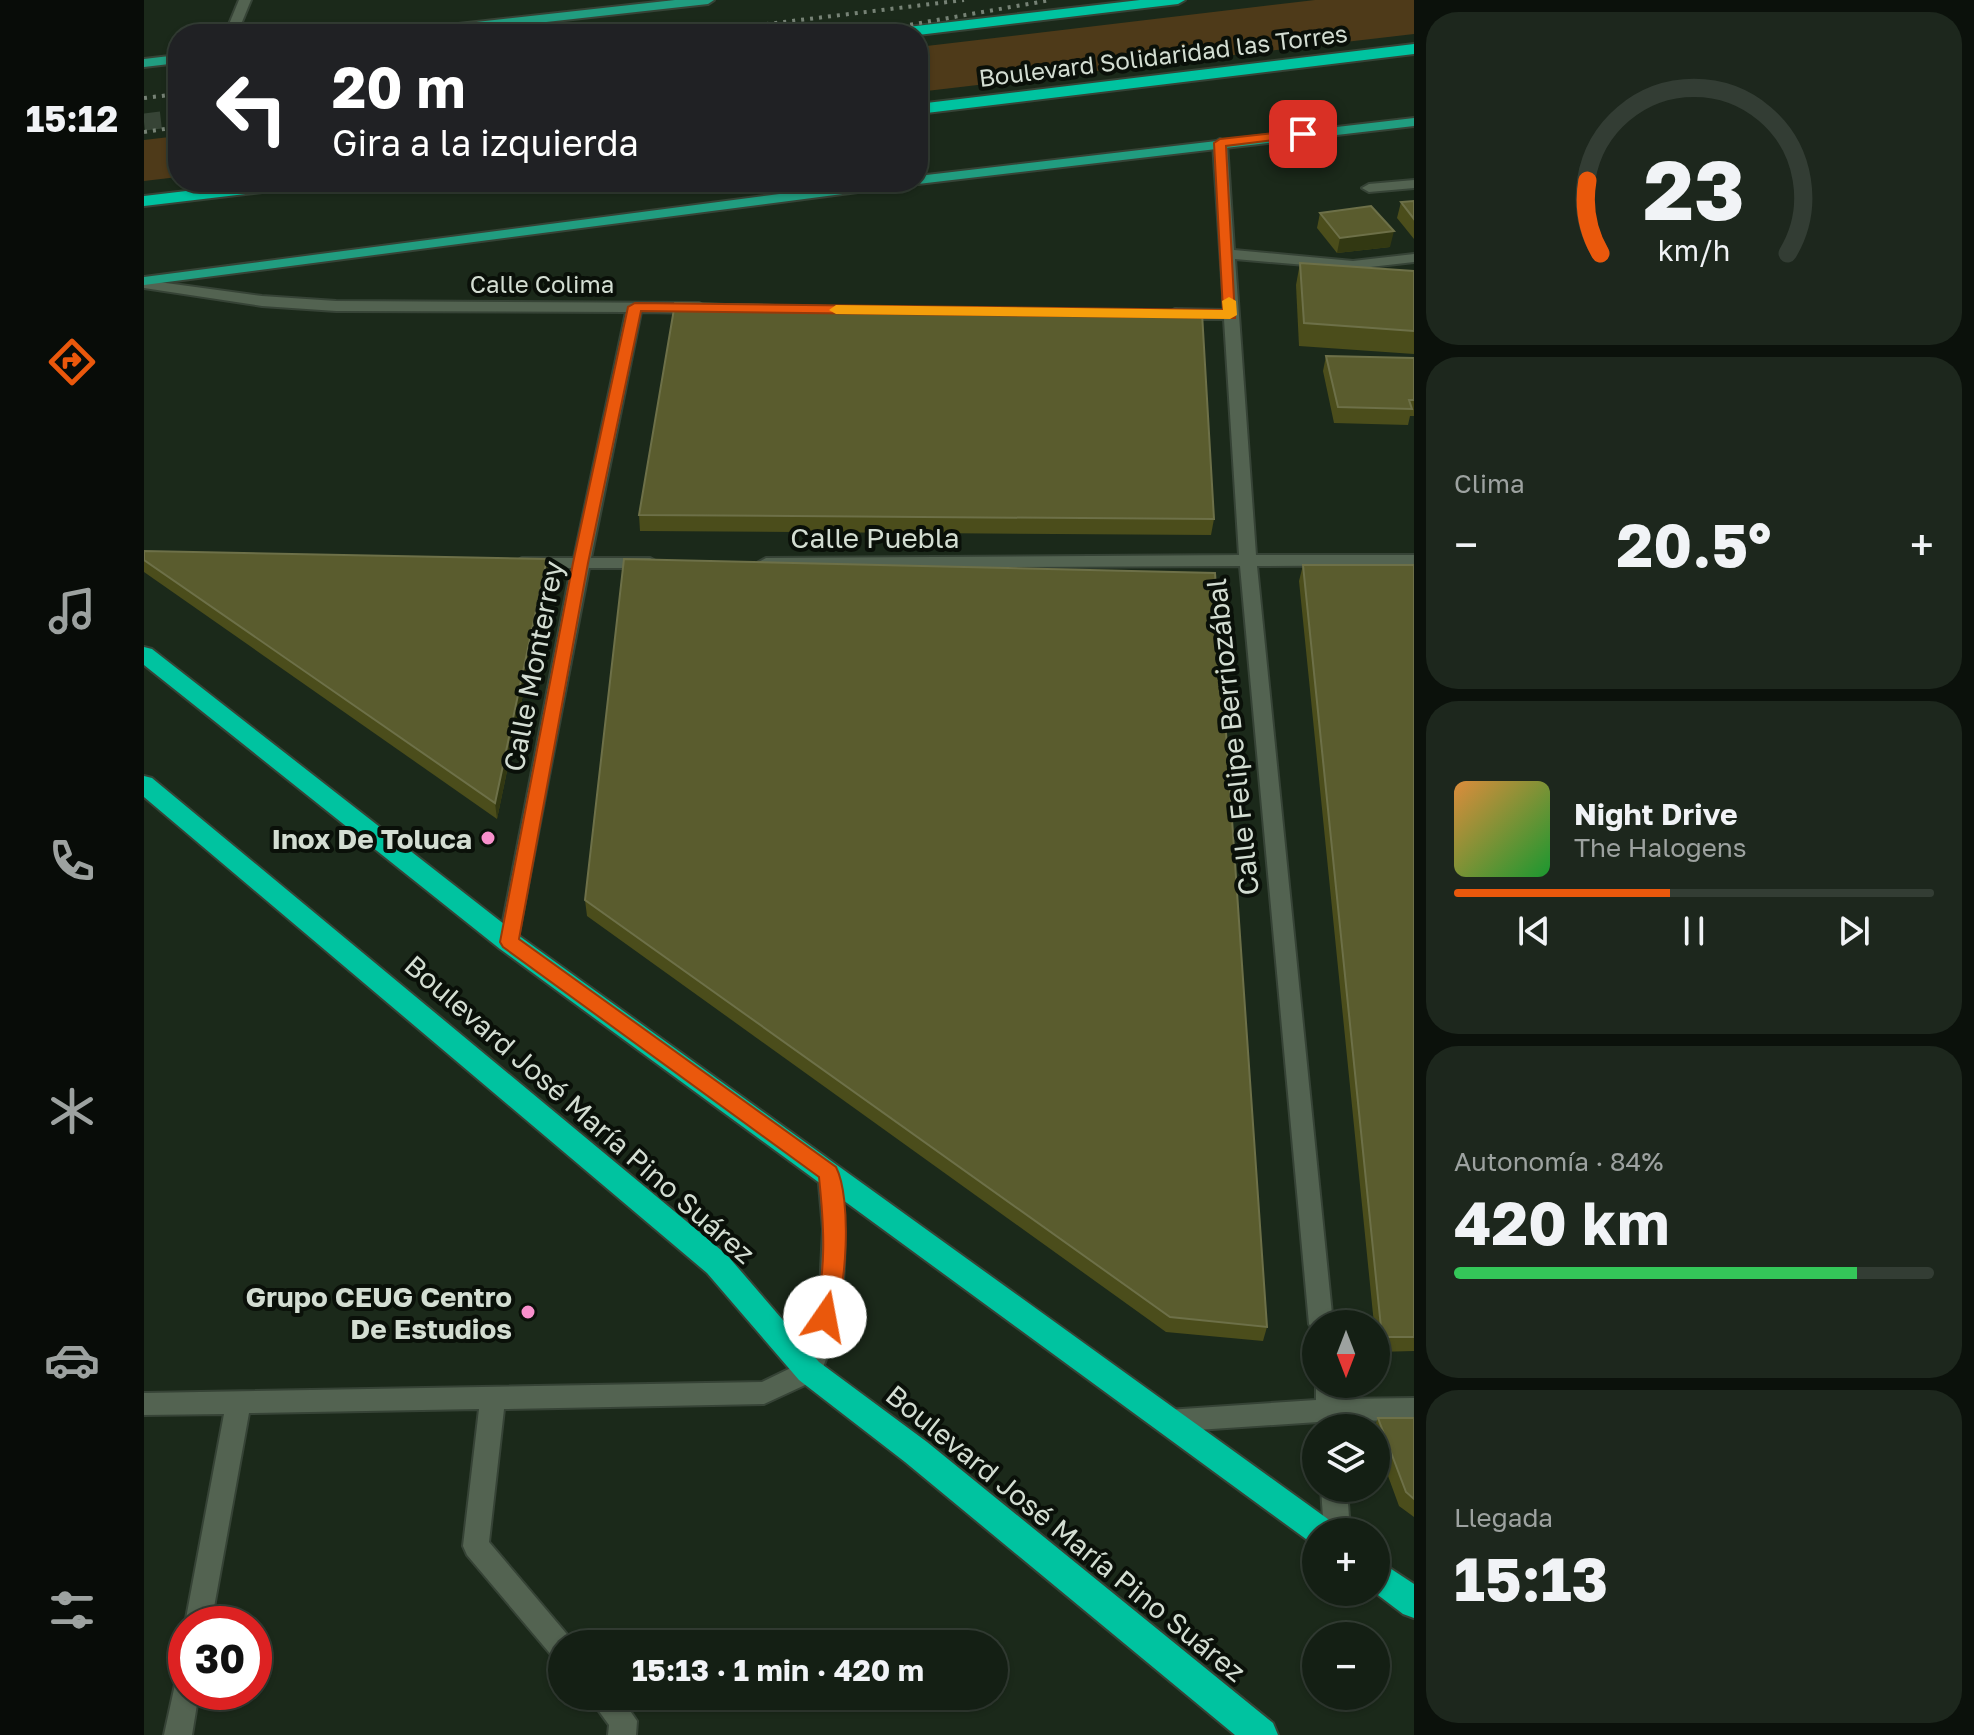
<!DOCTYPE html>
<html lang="es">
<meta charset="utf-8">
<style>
:root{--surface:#141f14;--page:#1d271d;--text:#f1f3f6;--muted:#9da2a0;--line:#333d34;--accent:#ea580c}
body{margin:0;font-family:"Golos Text",sans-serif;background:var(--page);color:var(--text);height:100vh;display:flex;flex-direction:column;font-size:30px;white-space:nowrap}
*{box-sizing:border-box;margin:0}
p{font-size:26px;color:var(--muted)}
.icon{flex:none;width:44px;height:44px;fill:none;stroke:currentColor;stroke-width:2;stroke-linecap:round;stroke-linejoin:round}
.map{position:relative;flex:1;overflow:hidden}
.details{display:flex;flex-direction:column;gap:12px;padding:12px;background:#0b110b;width:560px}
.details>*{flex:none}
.guide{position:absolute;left:24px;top:24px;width:760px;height:168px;border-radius:32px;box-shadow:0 2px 6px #0004,0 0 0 2px var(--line);background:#202124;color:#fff;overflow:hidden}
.needle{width:52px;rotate:180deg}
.fabs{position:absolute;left:1158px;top:1310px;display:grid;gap:16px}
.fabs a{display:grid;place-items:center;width:88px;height:88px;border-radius:50%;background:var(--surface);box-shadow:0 2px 6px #0004,0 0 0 2px var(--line);font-size:40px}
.speed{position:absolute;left:24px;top:1606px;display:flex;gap:16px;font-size:40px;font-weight:700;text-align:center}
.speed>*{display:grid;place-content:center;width:104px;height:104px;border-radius:50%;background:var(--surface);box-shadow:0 2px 6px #0004,0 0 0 2px var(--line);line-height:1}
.speed .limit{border:12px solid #d22;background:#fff;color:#111}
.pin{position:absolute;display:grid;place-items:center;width:68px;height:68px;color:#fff;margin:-34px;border-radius:16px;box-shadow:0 4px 12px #0006}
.me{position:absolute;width:88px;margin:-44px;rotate:12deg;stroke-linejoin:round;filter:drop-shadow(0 0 6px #0008)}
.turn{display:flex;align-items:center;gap:28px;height:168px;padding:0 32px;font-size:36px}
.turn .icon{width:104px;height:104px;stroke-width:2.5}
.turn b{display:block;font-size:56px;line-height:68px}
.big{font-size:60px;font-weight:700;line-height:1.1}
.details .widget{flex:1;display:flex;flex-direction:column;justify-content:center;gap:12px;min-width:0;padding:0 28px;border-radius:32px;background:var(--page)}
.details .dial{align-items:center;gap:0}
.dial svg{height:208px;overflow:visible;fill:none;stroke:var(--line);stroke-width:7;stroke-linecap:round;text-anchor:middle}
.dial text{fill:var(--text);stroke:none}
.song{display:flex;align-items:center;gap:24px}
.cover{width:96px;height:96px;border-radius:12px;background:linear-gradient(135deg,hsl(30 70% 55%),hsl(130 70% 35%))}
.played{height:8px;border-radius:4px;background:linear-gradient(90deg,var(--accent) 45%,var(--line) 45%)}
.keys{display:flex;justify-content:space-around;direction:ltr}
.heat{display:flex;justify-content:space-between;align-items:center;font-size:44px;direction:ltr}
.charge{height:12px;border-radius:6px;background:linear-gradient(90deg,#34c759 84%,var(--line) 0)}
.trip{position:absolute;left:404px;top:1630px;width:460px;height:80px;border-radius:40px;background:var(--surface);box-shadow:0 2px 6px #0004,0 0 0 2px var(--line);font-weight:700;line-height:80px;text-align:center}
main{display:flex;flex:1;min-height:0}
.tabs{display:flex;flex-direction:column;width:144px;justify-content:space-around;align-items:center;background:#080c08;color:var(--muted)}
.tabs .icon{width:56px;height:56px}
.tabs .active{color:var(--accent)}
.tabs b{font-size:36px;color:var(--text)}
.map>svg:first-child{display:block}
.green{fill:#4e3a19}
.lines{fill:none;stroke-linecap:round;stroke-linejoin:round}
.highway-tunnel{stroke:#374436;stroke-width:17;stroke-dasharray:17 8;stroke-linecap:butt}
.minor-casing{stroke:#364336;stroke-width:4}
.major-casing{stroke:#364336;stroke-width:4}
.highway-casing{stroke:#364336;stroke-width:4}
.minor{fill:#536351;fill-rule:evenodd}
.major{fill:#219d80;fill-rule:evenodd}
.highway{fill:#00c3a0;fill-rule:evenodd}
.rail{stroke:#768275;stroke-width:4;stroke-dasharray:3 6;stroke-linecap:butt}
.wall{fill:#4b4d1b}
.shaded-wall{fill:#323812}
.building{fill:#5a5c2e;stroke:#6d7048;stroke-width:2}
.route{fill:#ea580c;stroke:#983908;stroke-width:2}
.slow{fill:#f59e0b}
.poi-dot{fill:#f890cc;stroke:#0a1009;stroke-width:3}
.labels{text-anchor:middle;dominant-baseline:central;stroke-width:8;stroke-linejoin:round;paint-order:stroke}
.far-street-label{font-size:24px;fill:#d3ddd2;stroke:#0a1009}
.street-label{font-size:28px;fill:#d3ddd2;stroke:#0a1009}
.poi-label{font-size:28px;font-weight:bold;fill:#d3ddd2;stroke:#0a1009;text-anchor:end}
</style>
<main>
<nav class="tabs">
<b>15:12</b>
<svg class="icon active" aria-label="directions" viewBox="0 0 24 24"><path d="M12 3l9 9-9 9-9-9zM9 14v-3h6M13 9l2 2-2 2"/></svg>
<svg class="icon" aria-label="music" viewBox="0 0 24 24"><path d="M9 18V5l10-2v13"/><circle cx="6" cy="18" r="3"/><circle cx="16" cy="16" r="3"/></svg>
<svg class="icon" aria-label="phone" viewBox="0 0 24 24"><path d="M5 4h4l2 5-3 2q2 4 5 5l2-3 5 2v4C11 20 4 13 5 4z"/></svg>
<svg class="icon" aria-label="climate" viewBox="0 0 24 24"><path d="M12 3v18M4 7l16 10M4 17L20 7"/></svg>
<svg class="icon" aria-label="car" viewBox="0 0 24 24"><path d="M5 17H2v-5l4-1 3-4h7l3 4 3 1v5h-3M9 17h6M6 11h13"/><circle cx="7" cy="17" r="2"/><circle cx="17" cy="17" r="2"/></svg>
<svg class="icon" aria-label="filters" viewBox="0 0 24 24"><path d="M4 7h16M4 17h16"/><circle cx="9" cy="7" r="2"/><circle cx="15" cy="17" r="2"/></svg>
</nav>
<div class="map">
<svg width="1270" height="1735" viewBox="0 0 1270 1735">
<rect width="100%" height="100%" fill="#1b291a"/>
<g class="green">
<polygon points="1171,0 1270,0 1270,34 774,92 774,47"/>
<polygon points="34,136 34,177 0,181 0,140"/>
</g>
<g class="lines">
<polyline class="highway-tunnel" points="0,122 34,118"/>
<defs>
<g id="minor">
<polygon points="95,0 107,0 93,34 81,34"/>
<polygon points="1076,139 1083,143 1090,250 1209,261 1270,254 1270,262 1209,269 1091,259 1112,555 1270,555 1270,565 1113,566 1189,1324 1172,1324 1172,1333 1165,1324 1096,566 622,568 613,563 622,558 1095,555 1080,319 1031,319 1023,314 1031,309 1080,310 1069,143"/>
<polygon points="1270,180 1270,188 1225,192 1218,188 1225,184"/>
<polygon points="0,280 118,296 192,301 555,303 563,308 555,313 497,312 447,558 506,558 515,563 506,568 445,568 372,948 358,948 355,942 427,568 378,568 369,563 378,558 430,558 482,312 192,311 118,306 0,288"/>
<path d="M685,1164L693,1166L696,1173C704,1243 704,1313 674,1379L620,1404L360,1409L345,1542L427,1639L430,1644H418V1661L409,1657L323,1555L319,1546L335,1409L105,1413L67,1624H42V1627L41,1624L80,1414L0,1415V1393L618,1382L655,1364L676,1290L679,1229L674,1173L677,1166Z"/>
<polygon points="1172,1381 1172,1384 1195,1384 1197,1399 1270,1398 1270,1420 1199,1421 1199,1428 1175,1428 1174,1422 1023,1432 1014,1429 1011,1421 1014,1413 1023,1410 1172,1400"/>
<polygon points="1177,1488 1203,1488 1206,1532 1180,1532"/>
<polygon points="42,1676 42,1692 55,1692 48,1735 20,1735 32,1680"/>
<polygon points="444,1696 476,1696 493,1721 492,1735 464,1735 465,1725"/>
</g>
<g id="major">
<polygon points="531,0 570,0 564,4 294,34 254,34 260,30"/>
<polygon points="34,55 34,63 0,67 0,59"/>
<polygon points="1270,118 1270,126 774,184 768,182 774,182 774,176"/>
<polygon points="728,182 767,182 760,186 0,285 0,277"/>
</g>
<g id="highway">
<polygon points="996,0 1041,0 1034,4 774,35 738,34 746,29"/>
<polygon points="1270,44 1270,54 774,114 774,104"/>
<polygon points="118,182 169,182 161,187 0,206 0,196"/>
<polygon points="0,647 8,649 374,935 1188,1522 1193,1532 1172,1532 1172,1545 1166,1542 356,949 0,665"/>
<polygon points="0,776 8,778 583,1255 675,1362 783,1442 1129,1723 1134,1735 1091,1735 761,1462 655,1380 563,1273 0,797"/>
<polygon points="1232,1559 1270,1584 1270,1618 1259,1614 1230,1592"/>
</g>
</defs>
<use href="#minor" class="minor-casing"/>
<use href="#major" class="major-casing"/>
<use href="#highway" class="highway-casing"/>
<use href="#minor" class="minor"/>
<use href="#major" class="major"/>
<use href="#highway" class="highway"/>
<g class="rail">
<polyline points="541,34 820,0"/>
<polyline points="713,34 907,0"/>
<polyline points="0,98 34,94"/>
<polyline points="0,132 34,127"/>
</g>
</g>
<g class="wall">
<polygon points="1270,201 1270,239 1253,218 1257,202"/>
<polygon points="1176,213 1246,247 1193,253 1173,228"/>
<polygon points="1156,263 1270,271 1270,354 1155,346 1152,285"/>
<polygon points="1182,356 1270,358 1270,416 1266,416 1264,425 1190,423 1179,371"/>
<polygon points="495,515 1070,519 1067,535 496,531"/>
<polygon points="0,551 403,559 404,575 353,819 0,572"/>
<polygon points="1159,565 1270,565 1270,1351 1233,1352 1232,1324 1230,1324 1155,581"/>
<polygon points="441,900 1123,1327 1119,1341 1022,1332 443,916"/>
<polygon points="1234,1418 1270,1418 1270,1517 1255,1506 1232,1443 1232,1428 1230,1428"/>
</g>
<g class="shaded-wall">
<polygon points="1250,231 1246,247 1193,253 1196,238"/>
<polygon points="403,559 404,575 353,819 351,803"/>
</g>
<g class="building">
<polygon points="1270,201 1270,219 1257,202"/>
<polygon points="1227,206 1250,231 1196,238 1176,213"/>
<polygon points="1156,263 1270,271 1270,331 1160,323"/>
<polygon points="531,303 1058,313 1070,519 495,515"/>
<polygon points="1182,356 1270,358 1270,400 1265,400 1268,409 1194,407"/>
<polygon points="0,551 403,559 351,803 0,560"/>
<polygon points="480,559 1071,573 1123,1327 1026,1317 441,900"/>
<polygon points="1159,565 1270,565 1270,1337 1238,1337"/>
<polygon points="1234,1418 1270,1418 1270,1499 1262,1492"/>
</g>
<path class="route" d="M1159,130L1165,134L1163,136L1082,146L1091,318L497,311L444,563L375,939L692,1167C708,1198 703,1292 688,1324L681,1327L673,1324L670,1317C683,1270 680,1225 675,1177L359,947L356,942L429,563L484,307L491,303L1079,310L1070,143L1076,139Z"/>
<polygon class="slow" points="1085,297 1092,301 1093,315 1086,319 692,314 685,310 692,305 1079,310 1078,301"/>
<g class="poi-dot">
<circle cx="344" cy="838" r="8"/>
<circle cx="384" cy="1312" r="8"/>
</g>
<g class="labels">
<g class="far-street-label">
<text transform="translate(1019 55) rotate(-7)">Boulevard Solidaridad las Torres</text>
<text x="398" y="283">Calle Colima</text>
</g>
<g class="street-label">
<text x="731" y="537">Calle Puebla</text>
<text transform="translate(389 666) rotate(-79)">Calle Monterrey</text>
<text transform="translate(1088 737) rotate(-96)">Calle Felipe Berriozábal</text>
<text transform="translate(436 1109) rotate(41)">Boulevard José María Pino Suárez</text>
<text transform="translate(922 1533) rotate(39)">Boulevard José María Pino Suárez</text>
</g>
<g class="poi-label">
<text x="328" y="838">Inox De Toluca</text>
<text x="368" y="1296">Grupo CEUG Centro<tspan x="368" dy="32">De Estudios</tspan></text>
</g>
</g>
</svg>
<div class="fabs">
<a><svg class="needle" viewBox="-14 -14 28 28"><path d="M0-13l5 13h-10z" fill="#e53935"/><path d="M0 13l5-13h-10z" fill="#9da2a0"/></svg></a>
<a><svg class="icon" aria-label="layers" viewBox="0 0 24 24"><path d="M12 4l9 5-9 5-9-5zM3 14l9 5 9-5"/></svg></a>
<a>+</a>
<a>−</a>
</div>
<div class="speed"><div class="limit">30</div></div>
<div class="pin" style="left:1159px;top:134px;background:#d93025"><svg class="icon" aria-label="arrive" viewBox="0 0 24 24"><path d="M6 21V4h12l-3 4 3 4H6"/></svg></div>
<svg class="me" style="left:681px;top:1317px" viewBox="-20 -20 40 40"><circle r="19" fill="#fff"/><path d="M0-13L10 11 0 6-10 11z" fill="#ea580c"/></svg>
<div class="trip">15:13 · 1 min · 420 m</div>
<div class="guide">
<div class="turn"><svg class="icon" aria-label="left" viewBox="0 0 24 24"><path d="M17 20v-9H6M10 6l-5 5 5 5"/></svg><div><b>20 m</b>Gira a la izquierda</div></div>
</div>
</div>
<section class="details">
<div class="widget dial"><svg viewBox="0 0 100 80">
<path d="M14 69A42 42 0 1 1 86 69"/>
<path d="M14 69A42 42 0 0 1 9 41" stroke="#ea580c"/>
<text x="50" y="56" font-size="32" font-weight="700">23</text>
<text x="50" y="72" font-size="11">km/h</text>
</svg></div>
<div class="widget"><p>Clima</p>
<div class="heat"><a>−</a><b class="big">20.5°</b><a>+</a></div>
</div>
<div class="widget">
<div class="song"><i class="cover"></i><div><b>Night Drive</b><p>The Halogens</p></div></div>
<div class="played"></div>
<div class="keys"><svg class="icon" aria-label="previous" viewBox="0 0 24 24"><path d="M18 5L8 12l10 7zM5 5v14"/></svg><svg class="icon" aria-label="pause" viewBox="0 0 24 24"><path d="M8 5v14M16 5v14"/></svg><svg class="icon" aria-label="next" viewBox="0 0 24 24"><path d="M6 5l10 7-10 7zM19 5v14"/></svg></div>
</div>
<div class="widget"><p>Autonomía · 84%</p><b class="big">420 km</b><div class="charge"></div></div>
<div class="widget"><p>Llegada</p><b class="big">15:13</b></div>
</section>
</main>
